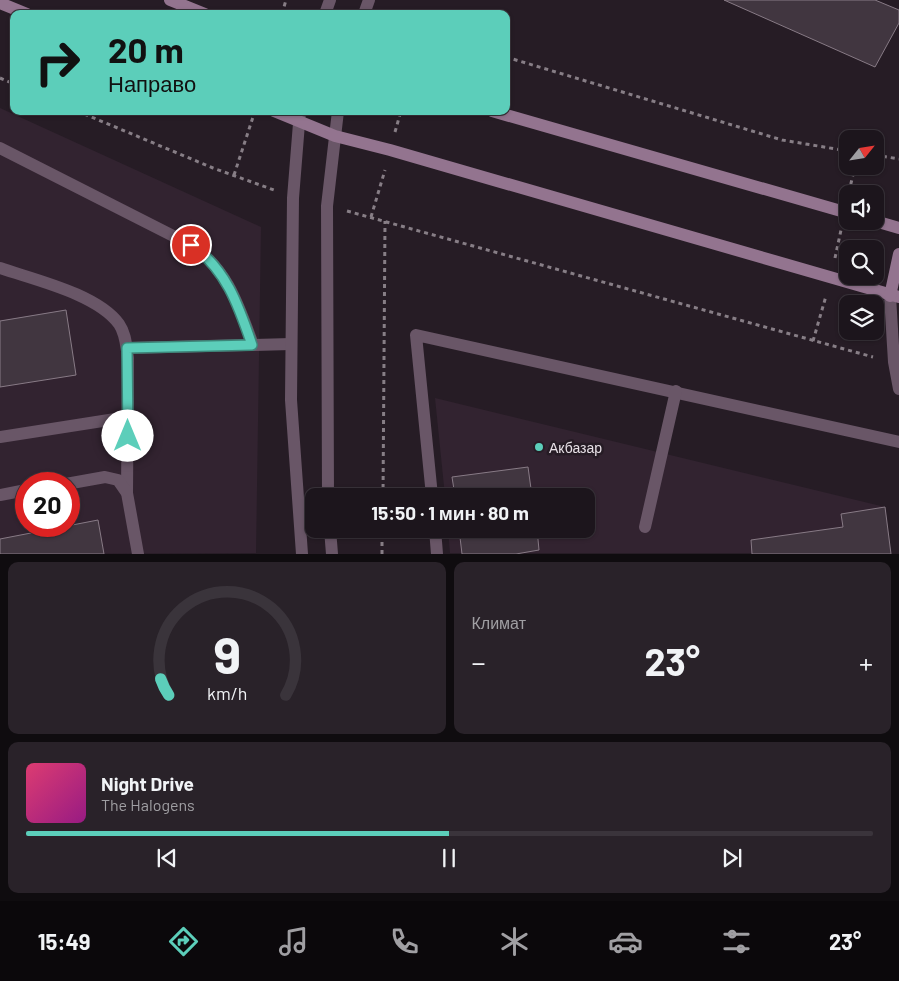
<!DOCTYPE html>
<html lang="ru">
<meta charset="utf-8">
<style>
:root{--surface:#1c151c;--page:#292229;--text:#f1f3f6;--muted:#a09fa3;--line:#3a343b;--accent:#5cceba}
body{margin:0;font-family:Barlow,sans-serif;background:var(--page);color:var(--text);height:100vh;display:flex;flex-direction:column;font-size:19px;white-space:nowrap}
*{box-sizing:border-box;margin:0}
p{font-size:16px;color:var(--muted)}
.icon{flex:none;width:28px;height:28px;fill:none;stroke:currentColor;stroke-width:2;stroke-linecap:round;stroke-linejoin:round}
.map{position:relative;height:554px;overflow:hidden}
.details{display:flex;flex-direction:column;gap:8px;padding:8px;background:#0f0c0f;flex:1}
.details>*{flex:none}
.banner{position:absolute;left:10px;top:10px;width:500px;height:105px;border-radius:10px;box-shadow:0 1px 4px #0004,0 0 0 1px var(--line);background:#5cceba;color:#111;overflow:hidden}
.needle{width:32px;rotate:60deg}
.fabs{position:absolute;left:839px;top:130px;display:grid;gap:10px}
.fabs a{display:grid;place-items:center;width:45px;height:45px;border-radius:10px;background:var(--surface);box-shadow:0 1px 4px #0004,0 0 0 1px var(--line);font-size:25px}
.speed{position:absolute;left:15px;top:472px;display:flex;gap:10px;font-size:25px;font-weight:700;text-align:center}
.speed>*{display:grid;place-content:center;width:65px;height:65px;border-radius:50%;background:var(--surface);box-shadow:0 1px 4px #0004,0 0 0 1px var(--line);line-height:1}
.speed .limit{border:8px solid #d22;background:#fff;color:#111}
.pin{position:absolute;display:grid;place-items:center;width:42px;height:42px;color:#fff;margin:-21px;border:2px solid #fff;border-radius:50%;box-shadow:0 1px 5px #0007}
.me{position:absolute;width:55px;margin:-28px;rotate:0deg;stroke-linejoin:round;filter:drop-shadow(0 0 4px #0008)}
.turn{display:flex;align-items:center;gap:18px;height:105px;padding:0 15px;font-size:22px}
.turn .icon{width:65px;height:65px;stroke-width:2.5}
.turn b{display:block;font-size:35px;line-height:42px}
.big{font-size:38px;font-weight:700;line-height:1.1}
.details .widget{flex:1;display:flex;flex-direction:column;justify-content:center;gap:8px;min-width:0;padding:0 18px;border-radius:10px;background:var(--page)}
.details .dial{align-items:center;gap:0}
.dial svg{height:130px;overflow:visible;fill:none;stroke:var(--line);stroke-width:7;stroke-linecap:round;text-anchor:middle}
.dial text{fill:var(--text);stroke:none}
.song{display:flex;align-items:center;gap:15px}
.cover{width:60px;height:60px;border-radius:8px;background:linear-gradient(135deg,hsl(340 70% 55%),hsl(310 70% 35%))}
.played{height:5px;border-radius:2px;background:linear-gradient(90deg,var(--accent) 50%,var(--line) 50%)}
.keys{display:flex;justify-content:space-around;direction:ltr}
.heat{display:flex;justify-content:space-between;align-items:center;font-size:28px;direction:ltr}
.details .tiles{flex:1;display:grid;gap:8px;grid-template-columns:1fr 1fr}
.widget:last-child{grid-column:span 2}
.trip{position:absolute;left:305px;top:488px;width:290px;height:50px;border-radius:10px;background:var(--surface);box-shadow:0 1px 4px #0004,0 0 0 1px var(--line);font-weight:700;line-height:50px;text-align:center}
.tab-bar{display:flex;height:80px;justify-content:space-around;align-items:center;background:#0b080b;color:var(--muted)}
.tab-bar .icon{width:35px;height:35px}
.tab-bar .active{color:var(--accent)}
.tab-bar b{font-size:22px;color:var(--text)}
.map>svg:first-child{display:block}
.built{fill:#322330;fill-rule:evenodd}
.building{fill:#413640;stroke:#887b86}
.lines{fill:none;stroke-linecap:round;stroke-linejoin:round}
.path{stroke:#877e86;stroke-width:3;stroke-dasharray:4 4;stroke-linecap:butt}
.service{stroke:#695667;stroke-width:12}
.minor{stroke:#695667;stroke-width:12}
.tertiary{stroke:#695667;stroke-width:12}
.secondary{stroke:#93748f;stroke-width:12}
.route-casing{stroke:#3c8679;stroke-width:12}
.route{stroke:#5cceba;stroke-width:9}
.poi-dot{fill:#5cceba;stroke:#261c25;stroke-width:2}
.labels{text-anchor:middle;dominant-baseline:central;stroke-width:5;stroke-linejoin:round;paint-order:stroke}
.poi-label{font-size:14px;fill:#e8e1e7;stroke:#261c25;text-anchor:start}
</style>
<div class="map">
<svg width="899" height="554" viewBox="0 0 899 554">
<rect width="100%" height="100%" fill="#261c25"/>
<g class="built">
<path d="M0,108L261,227L256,553L0,554ZM26,484H69V526H26Z"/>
<polygon points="435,398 885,507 891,553 450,553 448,529 586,529 586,496 445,496"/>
</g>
<g class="building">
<polygon points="724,0 875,0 899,10 899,23 875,67"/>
<polygon points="66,310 76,375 0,387 0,321"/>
<polygon points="528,467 532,496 455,496 452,477"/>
<polygon points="885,507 891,554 752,554 751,540 843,527 841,514"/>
<polygon points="98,520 104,554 0,554 0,539"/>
<polygon points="459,529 537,529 539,550 516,554 462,554"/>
</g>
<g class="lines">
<g class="path">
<polyline points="282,14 286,0"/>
<polyline points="506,57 782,140 848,151"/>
<polyline points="0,78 14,84"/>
<polyline points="77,111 213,168 274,190"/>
<polyline points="395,132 401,111"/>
<polyline points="875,155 899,159"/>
<polyline points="234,175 254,114"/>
<polyline points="849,192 855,166"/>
<polyline points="347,211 873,357"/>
<polyline points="371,217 385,170"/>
<polyline points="835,258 841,230"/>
<polyline points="813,341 826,296"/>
<polyline points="383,496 385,221"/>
<polyline points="382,554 382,529"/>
</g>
<g class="service">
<path d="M0,148L191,245C227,268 239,307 253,345"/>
<path d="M0,268C35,280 97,294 119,324C126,334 126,346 128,358L127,493"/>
<polyline points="127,348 291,344"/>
<polyline points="0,437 128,417"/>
<polyline points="66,484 105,477 118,480 127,493 138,554"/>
<polyline points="0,495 26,490"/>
<polyline points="432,496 416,335 899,442"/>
<polyline points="645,527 676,391"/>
<polyline points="435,529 437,554"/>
</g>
<polyline class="minor" points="890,296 894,362 899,389"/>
<g class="tertiary">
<polyline points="325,14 330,0"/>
<polyline points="364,14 369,0"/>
<polyline points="300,111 293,198 291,400 302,554"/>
<polyline points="328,496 327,206 338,111"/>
<polyline points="330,529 332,554"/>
</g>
<g class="secondary">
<polyline points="170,0 205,14"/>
<polyline points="0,3 27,14"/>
<polyline points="274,111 335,136 390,150 899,297"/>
<polyline points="492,111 848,213"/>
<polyline points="875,221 899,228"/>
<polyline points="890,296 899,254"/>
</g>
</g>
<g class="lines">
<defs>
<path id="route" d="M128,436L127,348L252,345C239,307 226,268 191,245"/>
</defs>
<use href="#route" class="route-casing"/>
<use href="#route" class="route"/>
</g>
<circle class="poi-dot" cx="539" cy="447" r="5"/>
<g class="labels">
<g class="poi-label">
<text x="549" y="447">Акбазар</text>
</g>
</g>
</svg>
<div class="fabs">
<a><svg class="needle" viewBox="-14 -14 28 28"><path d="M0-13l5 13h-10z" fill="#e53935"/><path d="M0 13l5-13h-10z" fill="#a09fa3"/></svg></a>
<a><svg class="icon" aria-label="sound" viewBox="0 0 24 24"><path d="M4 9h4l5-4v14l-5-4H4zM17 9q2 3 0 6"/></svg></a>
<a><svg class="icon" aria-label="search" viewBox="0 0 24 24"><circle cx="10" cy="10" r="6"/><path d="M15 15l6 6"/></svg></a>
<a><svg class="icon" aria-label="layers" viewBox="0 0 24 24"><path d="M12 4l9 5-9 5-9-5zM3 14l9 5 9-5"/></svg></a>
</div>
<div class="speed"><div class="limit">20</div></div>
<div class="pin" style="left:191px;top:245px;background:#d93025"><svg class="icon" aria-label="arrive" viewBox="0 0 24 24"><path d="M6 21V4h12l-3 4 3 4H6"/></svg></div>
<svg class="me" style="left:128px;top:436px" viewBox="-20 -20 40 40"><circle r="19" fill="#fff"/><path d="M0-13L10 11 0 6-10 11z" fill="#5cceba"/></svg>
<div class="trip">15:50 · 1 мин · 80 m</div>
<div class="banner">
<div class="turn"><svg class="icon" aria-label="right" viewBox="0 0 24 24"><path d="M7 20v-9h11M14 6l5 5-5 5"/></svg><div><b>20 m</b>Направо</div></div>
</div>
</div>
<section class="details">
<div class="tiles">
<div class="widget dial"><svg viewBox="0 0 100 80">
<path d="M14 69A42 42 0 1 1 86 69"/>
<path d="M14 69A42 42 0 0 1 9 59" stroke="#5cceba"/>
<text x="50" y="56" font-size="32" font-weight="700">9</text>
<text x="50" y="72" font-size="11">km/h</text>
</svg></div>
<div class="widget"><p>Климат</p>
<div class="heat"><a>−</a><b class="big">23°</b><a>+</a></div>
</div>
<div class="widget">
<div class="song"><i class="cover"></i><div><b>Night Drive</b><p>The Halogens</p></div></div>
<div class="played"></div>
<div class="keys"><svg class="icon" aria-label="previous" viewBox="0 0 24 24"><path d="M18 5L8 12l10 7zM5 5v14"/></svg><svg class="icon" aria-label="pause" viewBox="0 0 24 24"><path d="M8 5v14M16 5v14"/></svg><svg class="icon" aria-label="next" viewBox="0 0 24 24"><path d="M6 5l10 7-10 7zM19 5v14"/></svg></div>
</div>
</div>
</section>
<nav class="tab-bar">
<b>15:49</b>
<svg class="icon active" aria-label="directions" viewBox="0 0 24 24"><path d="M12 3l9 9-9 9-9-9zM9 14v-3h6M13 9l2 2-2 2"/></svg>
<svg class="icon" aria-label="music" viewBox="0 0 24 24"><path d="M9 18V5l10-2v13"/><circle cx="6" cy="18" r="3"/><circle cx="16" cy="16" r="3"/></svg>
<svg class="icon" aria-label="phone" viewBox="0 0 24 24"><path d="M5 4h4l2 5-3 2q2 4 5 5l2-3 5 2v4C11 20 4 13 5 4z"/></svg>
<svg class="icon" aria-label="climate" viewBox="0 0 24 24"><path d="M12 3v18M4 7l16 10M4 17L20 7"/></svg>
<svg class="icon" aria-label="car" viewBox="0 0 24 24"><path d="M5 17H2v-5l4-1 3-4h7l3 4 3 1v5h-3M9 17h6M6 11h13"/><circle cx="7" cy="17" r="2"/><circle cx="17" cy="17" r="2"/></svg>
<svg class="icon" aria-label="filters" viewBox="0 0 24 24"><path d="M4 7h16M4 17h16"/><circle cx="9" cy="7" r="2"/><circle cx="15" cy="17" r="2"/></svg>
<b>23°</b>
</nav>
